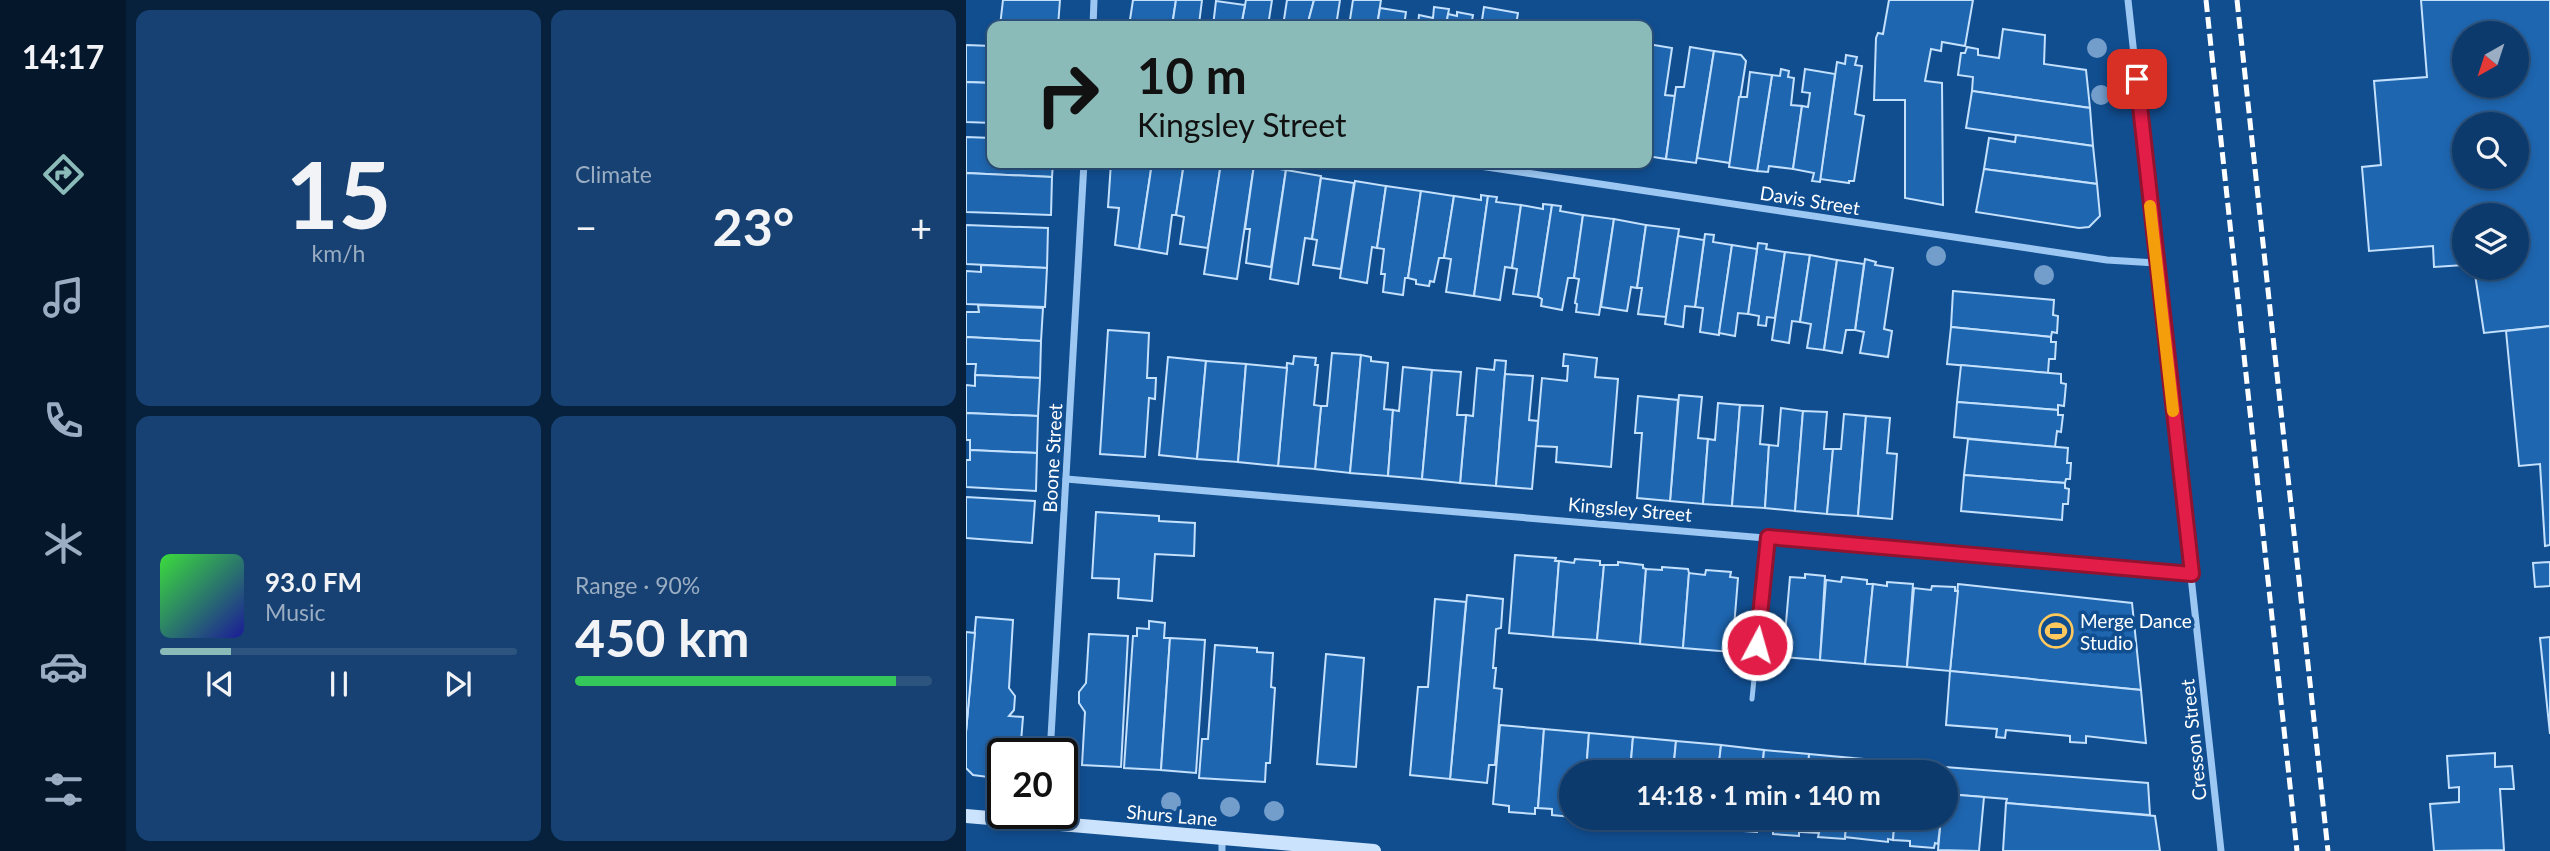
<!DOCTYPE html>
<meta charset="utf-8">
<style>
:root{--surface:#0d3a6c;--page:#164172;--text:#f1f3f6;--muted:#9aadc2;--line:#2d547f;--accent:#8bbbb9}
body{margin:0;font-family:Lato,sans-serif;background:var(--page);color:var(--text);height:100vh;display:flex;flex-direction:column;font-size:26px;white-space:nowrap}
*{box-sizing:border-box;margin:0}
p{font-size:23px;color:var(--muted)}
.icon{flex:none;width:38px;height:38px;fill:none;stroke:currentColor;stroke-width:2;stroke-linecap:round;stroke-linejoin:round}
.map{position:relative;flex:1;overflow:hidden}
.side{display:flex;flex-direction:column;gap:10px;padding:10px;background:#07203b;width:840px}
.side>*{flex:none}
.guide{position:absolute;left:21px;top:21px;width:665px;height:147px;border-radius:14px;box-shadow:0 4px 10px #0003,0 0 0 2px var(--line);background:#8bbbb9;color:#111;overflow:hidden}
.needle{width:46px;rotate:219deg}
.fabs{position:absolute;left:1486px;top:21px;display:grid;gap:14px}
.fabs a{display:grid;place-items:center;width:77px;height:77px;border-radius:50%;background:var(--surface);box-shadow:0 4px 10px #0003,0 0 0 2px var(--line);font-size:35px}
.speed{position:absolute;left:21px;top:738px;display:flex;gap:14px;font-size:35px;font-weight:700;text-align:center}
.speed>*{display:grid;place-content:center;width:91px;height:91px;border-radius:50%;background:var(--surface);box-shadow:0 4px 10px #0003,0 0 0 2px var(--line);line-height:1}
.speed .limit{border:4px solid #111;border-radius:10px;background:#fff;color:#111}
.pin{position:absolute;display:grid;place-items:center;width:60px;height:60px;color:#fff;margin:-30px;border-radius:14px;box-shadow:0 4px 10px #0006}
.me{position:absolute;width:77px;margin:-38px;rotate:6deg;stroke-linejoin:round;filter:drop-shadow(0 0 5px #0008)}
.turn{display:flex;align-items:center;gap:24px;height:147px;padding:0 35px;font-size:32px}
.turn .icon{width:91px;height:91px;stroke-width:2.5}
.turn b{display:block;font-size:49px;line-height:60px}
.big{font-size:52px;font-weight:700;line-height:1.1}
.side .widget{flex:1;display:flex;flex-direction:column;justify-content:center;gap:10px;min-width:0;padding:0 24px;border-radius:14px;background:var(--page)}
.side .dial{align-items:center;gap:0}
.dial b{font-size:91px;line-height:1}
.song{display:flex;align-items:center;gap:21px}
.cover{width:84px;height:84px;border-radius:10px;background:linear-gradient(135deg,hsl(120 70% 55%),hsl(240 70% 35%))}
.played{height:7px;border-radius:4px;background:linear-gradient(90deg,var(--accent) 20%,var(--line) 20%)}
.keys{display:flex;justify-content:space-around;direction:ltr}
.heat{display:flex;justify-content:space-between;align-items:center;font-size:38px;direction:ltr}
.charge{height:10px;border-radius:5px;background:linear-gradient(90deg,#34c759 90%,var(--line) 0)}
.side .tiles{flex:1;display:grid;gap:10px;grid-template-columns:repeat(2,1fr)}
.trip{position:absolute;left:593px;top:760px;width:399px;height:70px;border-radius:35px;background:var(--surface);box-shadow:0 4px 10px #0003,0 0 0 2px var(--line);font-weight:700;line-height:70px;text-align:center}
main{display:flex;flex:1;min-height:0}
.tab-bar{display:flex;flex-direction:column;width:126px;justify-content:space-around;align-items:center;background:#05172b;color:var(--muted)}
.tab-bar .icon{width:49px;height:49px}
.tab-bar .selected{color:var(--accent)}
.tab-bar b{font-size:32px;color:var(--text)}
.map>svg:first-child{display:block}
.building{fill:#1e66b0;stroke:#c3e0fd;stroke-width:2;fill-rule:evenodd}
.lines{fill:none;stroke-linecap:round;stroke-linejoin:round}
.lane{stroke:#9cc7f3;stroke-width:5}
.street{stroke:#9cc7f3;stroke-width:7}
.secondary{stroke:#cbe3fc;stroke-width:14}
.rail{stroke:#fff;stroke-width:5;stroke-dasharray:12 5;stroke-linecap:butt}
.tree{fill:#739ecc}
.route-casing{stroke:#92132f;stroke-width:18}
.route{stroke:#e11d48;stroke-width:12}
.slow{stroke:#f59e0b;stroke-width:12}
.labels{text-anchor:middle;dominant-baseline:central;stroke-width:7;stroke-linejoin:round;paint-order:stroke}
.street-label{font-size:19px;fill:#fff;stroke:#114e90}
.poi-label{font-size:19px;fill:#fff;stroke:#114e90;text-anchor:start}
</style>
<main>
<nav class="tab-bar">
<b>14:17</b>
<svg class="icon selected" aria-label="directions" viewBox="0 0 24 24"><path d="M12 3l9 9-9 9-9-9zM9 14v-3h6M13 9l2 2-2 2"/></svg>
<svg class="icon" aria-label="music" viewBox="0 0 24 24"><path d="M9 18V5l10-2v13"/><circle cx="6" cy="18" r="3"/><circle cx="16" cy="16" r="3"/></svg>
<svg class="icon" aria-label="phone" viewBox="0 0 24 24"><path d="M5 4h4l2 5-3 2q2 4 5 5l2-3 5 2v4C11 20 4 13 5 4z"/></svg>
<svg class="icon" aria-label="climate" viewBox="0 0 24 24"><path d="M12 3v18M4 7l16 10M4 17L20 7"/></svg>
<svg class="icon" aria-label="car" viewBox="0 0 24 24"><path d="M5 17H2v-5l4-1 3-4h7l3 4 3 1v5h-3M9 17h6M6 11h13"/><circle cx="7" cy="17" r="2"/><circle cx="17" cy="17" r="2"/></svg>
<svg class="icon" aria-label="filters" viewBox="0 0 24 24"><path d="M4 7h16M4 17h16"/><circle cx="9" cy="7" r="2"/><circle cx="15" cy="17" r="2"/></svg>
</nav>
<section class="side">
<div class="tiles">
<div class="widget dial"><b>15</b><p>km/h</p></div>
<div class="widget"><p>Climate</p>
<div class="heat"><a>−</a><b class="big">23°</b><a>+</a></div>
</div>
<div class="widget">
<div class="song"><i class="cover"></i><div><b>93.0 FM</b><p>Music</p></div></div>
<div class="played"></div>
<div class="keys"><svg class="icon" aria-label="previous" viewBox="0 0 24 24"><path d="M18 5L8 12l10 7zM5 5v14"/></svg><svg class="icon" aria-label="pause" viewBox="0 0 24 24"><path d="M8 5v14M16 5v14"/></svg><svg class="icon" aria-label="next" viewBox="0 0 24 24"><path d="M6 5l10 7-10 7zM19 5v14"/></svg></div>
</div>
<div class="widget"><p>Range · 90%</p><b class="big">450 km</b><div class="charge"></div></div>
</div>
</section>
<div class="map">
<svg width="1584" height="851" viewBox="0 0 1584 851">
<rect width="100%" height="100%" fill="#114e90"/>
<g class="building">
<polygon points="37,0 94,0 92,26 34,26"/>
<polygon points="167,0 210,0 206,26 163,26"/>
<polygon points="210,0 236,0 233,24 239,26 206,26"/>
<polygon points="280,0 306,0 302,26 275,26"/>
<polygon points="321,0 348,0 341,26 317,26"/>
<polygon points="348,0 374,0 370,26 341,26"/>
<polygon points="387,0 415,0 411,26 383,26"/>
<polygon points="923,0 1007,0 999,46 976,42 975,51 965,49 959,81 976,83 977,205 939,198 939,100 908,100 910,38 912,33 917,34"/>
<path d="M1455,0H1584V326L1518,333L1508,268H1550V215H1498V265L1468,267L1467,246L1403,251L1396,167L1415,165L1408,81L1461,77ZM1498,33H1550V86H1498ZM1498,124H1550V177H1498Z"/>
<polygon points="250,1 279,5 275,26 239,26 247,26"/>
<polygon points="468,7 483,9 480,26 452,26 453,15 467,18"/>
<polygon points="518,7 552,13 550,25 524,26 525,21 516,20"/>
<polygon points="414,8 440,12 438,26 411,26"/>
<polygon points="491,12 507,15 505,26 480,26 482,14 491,16"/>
<polygon points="1037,29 1079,35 1078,64 1120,70 1124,108 1006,91 1007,77 992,75 995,53 999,53 1001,47 1012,49 1012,55 1033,58"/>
<polygon points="682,44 706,48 699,95 709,96 700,159 681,156"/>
<polygon points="0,45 26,46 26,83 0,82"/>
<polygon points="724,47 748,51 730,163 700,159 710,87 718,87"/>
<polygon points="748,51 775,55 780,61 764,163 731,158"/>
<polygon points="880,55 891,57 889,65 896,66 889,114 898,116 888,181 883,181 883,183 854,179 871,62 879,64"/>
<polygon points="815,69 823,71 822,77 828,78 825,105 836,106 827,169 803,166 802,172 791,171 806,75 814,76"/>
<polygon points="839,69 869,74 854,182 846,181 848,173 827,169 836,106 842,107 844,93 836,92"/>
<polygon points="784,72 806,75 791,171 763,167 773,97 781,97"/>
<polygon points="0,82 26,83 26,123 0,122"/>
<polygon points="1006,91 1124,108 1127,146 1000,128"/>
<polygon points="1050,135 1127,146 1131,184 1018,169 1023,138 1049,142"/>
<polygon points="0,137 26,138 26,163 87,163 86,177 0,173"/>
<polygon points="145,163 186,163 173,249 149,245 153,208 142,207"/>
<polygon points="186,163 218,163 210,215 206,215 201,254 173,249"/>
<polygon points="218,163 255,163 242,248 214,244 218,217 210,215"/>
<polygon points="255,163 288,165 271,279 238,274"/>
<polygon points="288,165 320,170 305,267 280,263 284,229 279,229"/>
<polygon points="1018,169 1131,184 1134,216 1123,227 1113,228 1010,212"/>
<polygon points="320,170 355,176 346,239 339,238 332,284 304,279"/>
<polygon points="0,173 86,177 85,215 0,212"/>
<polygon points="355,178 388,183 375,269 347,265 351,240 346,239"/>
<polygon points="389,181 420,186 411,248 406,247 401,283 374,278"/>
<polygon points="420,186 455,191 442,278 439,278 437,295 417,292 419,274 415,274 418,249 411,248"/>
<polygon points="455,191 488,196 478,258 473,258 468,282 464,281 463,286 450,284 450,280 442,278"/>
<polygon points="515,195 522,196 508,296 480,292 485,259 478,258 488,196 515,200"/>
<polygon points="522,196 531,197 530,202 555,205 546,268 539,267 534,300 508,296"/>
<polygon points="577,204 586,205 572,297 547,294 551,269 546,268 555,205 577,209"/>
<polygon points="586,205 595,206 594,211 617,215 608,278 602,278 596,310 575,306 576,299 572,297"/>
<polygon points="617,215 648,219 633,315 610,312 611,304 609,303 613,279 608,278"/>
<polygon points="648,219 680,225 671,288 665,287 661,311 635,307"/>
<polygon points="0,225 82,228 81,268 0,264"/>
<polygon points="680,225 713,229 700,317 672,314 676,288 671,288"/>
<polygon points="739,234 748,235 747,242 766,245 753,335 734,332 737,308 729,307"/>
<polygon points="712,236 738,240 729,307 719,306 717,327 699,324"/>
<polygon points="792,243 801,244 800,249 819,252 809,318 801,317 800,326 792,325 793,316 782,314"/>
<polygon points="766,245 791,249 782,314 772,313 769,336 753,333"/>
<polygon points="819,252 844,255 834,322 826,321 823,343 806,340"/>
<polygon points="844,255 871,260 858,350 841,348 845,324 834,322"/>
<polygon points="899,259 910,262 909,265 927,268 918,329 926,331 922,357 894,353 898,332 889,330"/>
<polygon points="871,260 898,264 889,330 880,330 876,353 858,350"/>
<polygon points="15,265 81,268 79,307 0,304 0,271 15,272"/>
<polygon points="987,291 1088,300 1087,315 1092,316 1091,333 1086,332 1085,337 985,327"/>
<polygon points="12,305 77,308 75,341 0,337 0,312 13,312"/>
<polygon points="1584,326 1584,545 1579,546 1574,464 1553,466 1540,331"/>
<polygon points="985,327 1085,337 1085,342 1090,342 1089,359 1083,359 1082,373 981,364"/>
<polygon points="142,330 183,333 181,378 190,378 189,399 183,398 179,457 134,454"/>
<polygon points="0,337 75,341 74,378 9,375 10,364 0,364"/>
<polygon points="366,353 395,355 384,473 349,469 355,406 361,406"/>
<polygon points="598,354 631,358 629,377 652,379 645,467 590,462 591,447 570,446 576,378 601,381 602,366 597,366"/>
<polygon points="395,355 405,357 405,361 422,363 418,409 427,410 422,476 384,473"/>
<polygon points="328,356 350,358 349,365 352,365 348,405 355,406 349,469 312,466 321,363 327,364"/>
<polygon points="202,357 240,361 231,459 193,455"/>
<polygon points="529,360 540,361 530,486 494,483 500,415 507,416 511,368 528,370"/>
<polygon points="240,361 280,364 272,462 231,459"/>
<polygon points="280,364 321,368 312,466 272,462"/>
<polygon points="995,365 1095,374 1095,383 1100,384 1098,406 1092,405 1092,410 991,402"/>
<polygon points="437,367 466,370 456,479 422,476 427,410 433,411"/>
<polygon points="466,370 495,372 491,415 500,415 494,483 456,479"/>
<polygon points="539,374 567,376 563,420 572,421 566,489 530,486"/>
<polygon points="9,375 74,378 72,416 0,413 0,385 9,386"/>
<polygon points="713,395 736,397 732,438 742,439 737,504 704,501"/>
<polygon points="672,396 712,400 704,501 671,498 676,433 669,433"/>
<polygon points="991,402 1092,410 1092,415 1097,415 1095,432 1091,431 1089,447 988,437"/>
<polygon points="752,403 774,405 766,506 737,504 742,439 749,440"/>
<polygon points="774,405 797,406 794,444 803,445 799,508 766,506"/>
<polygon points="815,408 837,411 829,511 799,508 803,445 812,446"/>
<polygon points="837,411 861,412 858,449 867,449 861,514 829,511"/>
<polygon points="0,413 72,416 71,453 4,450 4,440 0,440"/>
<polygon points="878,414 900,416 892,516 861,514 867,449 875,449"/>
<polygon points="900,416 924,418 921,453 931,454 926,519 892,516"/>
<polygon points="1002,439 1102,448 1101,463 1105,463 1104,479 1100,479 1099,483 998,475"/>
<polygon points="4,450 71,453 70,491 0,487 0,460 4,460"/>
<polygon points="998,475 1099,483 1099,488 1103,489 1102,504 1097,504 1096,520 995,511"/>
<polygon points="0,497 69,501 66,543 0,538"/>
<polygon points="130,512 193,516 193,521 229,523 228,556 189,554 186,601 152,598 153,579 126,578"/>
<polygon points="549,555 590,558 589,561 593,561 587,637 543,633"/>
<polygon points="609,559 634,561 634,565 638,565 631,640 587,637 593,561 608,563"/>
<polygon points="652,562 677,565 677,568 680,569 674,644 631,640 638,565 652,565"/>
<polygon points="1584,562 1584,586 1569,587 1567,563"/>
<polygon points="696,567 722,569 723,573 717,648 674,644 680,569 696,570"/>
<polygon points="740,570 765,572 764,577 772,578 766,652 717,648 723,573 739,575"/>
<polygon points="839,574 859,576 854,660 817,657 824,577 839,578"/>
<polygon points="876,577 901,580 901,584 907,584 899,664 854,660 860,580 875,582"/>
<polygon points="921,582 947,584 941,667 899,664 907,584 921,586"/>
<polygon points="992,584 1166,603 1175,690 984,671"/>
<polygon points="966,586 989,587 989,591 992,591 984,671 941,667 948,588 965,590"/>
<polygon points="501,595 537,599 535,628 530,629 527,668 530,668 528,688 536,689 529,765 523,765 521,783 484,779"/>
<polygon points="469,599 500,602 484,779 444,775 452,687 462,687"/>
<polygon points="10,617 47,620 43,688 49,696 48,710 43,716 57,717 54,754 37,754 37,770 28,769 22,777 7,775 0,768 0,732"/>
<polygon points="183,621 199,623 198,638 204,638 195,770 158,768 167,636 171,636 171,628 183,629"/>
<polygon points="0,632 9,633 0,732"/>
<polygon points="123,634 162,636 155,767 116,765 119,712 113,703 113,692 120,683"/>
<polygon points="1584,637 1584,734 1574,638"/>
<polygon points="204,638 239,640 230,773 195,770"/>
<polygon points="249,645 291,648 291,652 307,653 305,687 309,688 304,763 300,763 299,782 233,778 236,739 242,739"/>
<polygon points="360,654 398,658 390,767 351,764"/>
<polygon points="984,671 1175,690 1180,743 1120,736 1120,743 1104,742 1104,736 1040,730 1039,738 1030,737 1031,729 980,725"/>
<polygon points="534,725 578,729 572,808 569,808 569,814 543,812 543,806 527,804"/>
<polygon points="578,729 623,733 620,772 606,772 606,817 586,815 586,809 572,808"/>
<polygon points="623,733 667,737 664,772 620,772"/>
<polygon points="667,737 710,741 707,772 664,772"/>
<polygon points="710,741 755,745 752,772 707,772"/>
<polygon points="755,745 798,750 796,772 752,772"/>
<polygon points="798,750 843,754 842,772 796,772"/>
<polygon points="1529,753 1529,767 1546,766 1548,789 1534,789 1538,850 1468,851 1464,804 1493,802 1493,787 1483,788 1481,756"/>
<polygon points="843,754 886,758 885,772 842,772"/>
<polygon points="886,758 934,762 933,772 885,772"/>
<polygon points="934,762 977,766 979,772 933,772"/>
<polygon points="979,767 1182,783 1184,815 1040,803 1041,799 980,794"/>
<polygon points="980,794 1018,797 1013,851 972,850 975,817 980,817"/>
<polygon points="1040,803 1189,816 1194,851 1037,851"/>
<polygon points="675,817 702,817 699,818 698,823 674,821"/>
<polygon points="702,817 748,817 747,824 744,824 744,827 717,824 717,820"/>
<polygon points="748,817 792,817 791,832 764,830 764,826 747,824"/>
<polygon points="792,817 837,817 836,832 833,832 833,836 807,834 807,830 791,828"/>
<polygon points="837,817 881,817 879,839 852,837 853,833 836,832"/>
<polygon points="881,817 929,817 927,840 922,839 922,842 879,837"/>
<polygon points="929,817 975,817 972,844 969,843 968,848 944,846 944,841 927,840"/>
</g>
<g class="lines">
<polyline class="lane" points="786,699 802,536"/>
<g class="street">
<polyline points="1162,0 1255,851"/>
<polyline points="127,26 128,0"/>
<polyline points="494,163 1141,260 1190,263"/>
<polyline points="100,479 1226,574"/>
<polyline points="84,754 118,163"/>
<polyline points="256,851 256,838"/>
</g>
<polyline class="secondary" points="0,816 408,851"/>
<g class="rail">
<polyline points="1240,0 1331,851"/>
<polyline points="1271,0 1362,851"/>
</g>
</g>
<g class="tree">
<circle cx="1131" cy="48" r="10"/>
<circle cx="1135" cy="95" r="10"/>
<circle cx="970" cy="256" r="10"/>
<circle cx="1078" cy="275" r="10"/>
<circle cx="205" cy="802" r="10"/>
<circle cx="264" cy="807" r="10"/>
<circle cx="308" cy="811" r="10"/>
</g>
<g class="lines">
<defs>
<polyline id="route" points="791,645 802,537 1226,574 1171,79"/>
</defs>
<use href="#route" class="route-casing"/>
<use href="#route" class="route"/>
<polyline class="slow" points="1184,206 1207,411"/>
</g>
<defs>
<symbol id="stadium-ring" viewBox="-11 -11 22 22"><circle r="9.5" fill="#114e90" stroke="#ffc95d" stroke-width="1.5"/><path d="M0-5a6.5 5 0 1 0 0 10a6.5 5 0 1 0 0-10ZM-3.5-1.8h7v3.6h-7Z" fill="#ffc95d"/></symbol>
</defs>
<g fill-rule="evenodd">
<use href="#stadium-ring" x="1071" y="612" width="38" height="38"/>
</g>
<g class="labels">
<g class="street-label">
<text transform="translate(844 200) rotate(9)">Davis Street</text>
<text transform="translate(86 458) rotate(-87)">Boone Street</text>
<text transform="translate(664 509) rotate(5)">Kingsley Street</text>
<text transform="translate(1227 740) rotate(-96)">Cresson Street</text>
<text transform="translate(206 815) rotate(5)">Shurs Lane</text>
</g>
<g class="poi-label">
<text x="1114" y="620">Merge Dance<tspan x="1114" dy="22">Studio</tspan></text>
</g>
</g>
</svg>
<div class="fabs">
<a><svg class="needle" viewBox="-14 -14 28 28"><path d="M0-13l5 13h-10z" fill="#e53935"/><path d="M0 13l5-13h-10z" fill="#9aadc2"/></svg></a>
<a><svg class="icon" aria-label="search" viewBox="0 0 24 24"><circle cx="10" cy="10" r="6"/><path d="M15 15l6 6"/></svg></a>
<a><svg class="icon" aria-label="layers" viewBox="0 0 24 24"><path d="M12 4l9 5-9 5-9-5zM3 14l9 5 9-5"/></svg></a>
</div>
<div class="speed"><div class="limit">20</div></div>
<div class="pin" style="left:1171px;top:79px;background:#d93025"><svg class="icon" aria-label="arrive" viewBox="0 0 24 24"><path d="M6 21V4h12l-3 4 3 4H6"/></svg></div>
<svg class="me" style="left:791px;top:645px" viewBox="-20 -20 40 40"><circle r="17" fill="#e11d48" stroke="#fff" stroke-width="3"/><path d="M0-11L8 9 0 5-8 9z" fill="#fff"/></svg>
<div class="trip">14:18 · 1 min · 140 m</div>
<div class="guide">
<div class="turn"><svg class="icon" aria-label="right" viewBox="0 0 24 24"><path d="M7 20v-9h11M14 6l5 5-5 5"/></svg><div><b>10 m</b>Kingsley Street</div></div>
</div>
</div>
</main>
